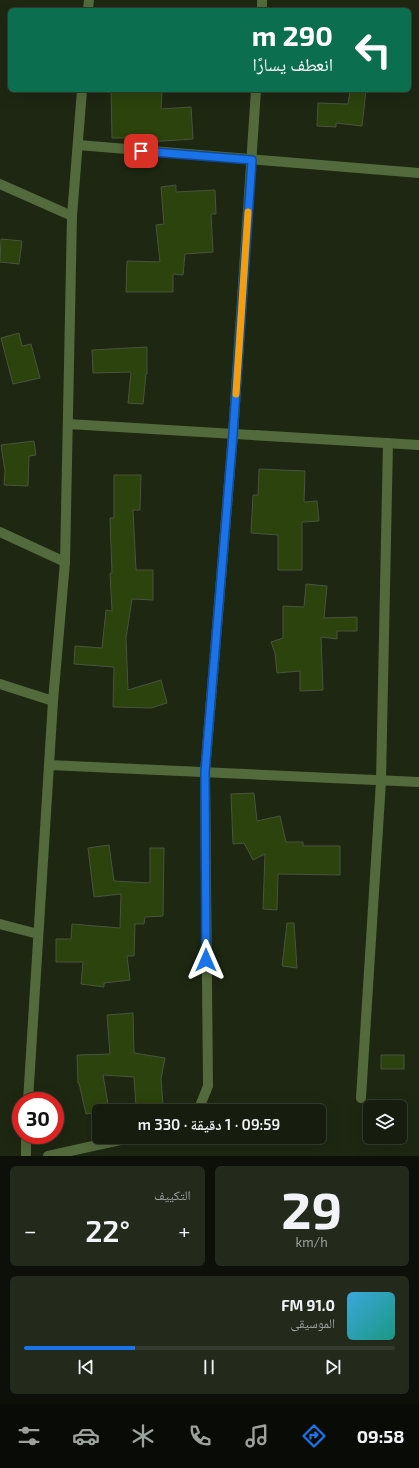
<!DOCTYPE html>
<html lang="ar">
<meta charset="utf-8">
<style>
:root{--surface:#161d0e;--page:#232a1c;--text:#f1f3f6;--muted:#9ea29e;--line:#353b2e;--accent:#1a73e8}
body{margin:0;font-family:"Exo 2","Noto Naskh Arabic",sans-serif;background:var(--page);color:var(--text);direction:rtl;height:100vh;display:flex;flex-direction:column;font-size:15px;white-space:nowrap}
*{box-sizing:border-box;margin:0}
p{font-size:13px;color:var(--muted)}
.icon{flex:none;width:22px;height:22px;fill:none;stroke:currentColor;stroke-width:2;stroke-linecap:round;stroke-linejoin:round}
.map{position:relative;height:1156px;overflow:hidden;direction:ltr}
.side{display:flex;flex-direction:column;gap:10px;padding:10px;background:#0c1008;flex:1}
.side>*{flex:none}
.top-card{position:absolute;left:8px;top:8px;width:403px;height:84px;border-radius:6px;box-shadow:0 4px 16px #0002,0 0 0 1px var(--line);direction:rtl;background:#0b6e4f;color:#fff;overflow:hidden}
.fabs{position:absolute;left:363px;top:1100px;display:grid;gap:8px}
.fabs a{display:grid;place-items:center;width:44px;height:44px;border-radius:6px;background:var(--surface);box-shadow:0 4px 16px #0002,0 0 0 1px var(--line);font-size:20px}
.speed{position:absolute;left:12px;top:1092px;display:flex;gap:8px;font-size:20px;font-weight:700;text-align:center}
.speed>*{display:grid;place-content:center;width:52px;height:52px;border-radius:50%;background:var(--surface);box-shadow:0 4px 16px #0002,0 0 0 1px var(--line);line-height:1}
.speed .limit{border:6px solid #d22;background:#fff;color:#111}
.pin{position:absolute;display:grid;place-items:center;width:34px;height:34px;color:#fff;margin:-17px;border-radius:8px;box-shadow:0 2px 6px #0006}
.me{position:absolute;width:44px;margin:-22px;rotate:0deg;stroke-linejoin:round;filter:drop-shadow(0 0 3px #0008)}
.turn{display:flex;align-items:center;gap:14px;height:84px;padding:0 12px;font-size:18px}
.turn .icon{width:52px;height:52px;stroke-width:2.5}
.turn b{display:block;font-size:28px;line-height:34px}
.big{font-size:30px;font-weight:600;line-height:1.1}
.side .tile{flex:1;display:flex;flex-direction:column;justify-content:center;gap:6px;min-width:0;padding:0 14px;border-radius:6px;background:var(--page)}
.side .dial{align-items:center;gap:0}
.dial b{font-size:52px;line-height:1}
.song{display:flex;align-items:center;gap:12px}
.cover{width:48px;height:48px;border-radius:6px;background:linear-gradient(135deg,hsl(200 70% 55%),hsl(170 70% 35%))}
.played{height:4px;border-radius:2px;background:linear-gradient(90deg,var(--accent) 30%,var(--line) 30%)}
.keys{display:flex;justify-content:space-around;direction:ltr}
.heat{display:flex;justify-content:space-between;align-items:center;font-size:22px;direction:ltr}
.side .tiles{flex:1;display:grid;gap:10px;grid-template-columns:1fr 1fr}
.tile:last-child{grid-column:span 2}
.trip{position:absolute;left:92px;top:1104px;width:234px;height:40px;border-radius:6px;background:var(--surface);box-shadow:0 4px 16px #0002,0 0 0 1px var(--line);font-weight:600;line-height:40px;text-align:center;direction:rtl}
.menu{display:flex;height:64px;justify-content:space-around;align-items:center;background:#090c06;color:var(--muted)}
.menu .icon{width:28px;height:28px}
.menu .current{color:var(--accent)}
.menu b{font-size:18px;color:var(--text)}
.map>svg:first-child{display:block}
.building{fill:#2c430d;stroke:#48543d}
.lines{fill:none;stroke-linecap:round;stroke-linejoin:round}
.minor{stroke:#536a3c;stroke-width:10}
.route-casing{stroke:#114b97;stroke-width:10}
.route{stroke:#1a73e8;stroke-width:7}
.slow{stroke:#f59e0b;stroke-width:7}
</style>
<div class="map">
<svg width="419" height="1156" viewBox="0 0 419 1156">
<rect width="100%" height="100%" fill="#1d2712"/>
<g class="building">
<polygon points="111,90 138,90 138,92 162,92 161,109 191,107 193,139 148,142 148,138 112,138"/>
<polygon points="350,90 366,90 362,126 336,123 336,127 317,126 318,103 348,104"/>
<polygon points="176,185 176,192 215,190 216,214 211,214 213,252 185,254 183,275 173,274 173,292 126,292 127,261 160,262 156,225 164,224 161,187"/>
<polygon points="1,239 22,241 19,264 0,262"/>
<polygon points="19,333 22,346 31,344 40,378 13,384 1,338"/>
<polygon points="147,347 147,374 146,374 143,404 128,403 131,372 93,373 92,350"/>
<polygon points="34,441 36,455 29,456 28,486 4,485 5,471 1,445"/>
<polygon points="259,469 305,471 304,502 317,501 319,521 302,522 302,570 278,570 278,535 251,533 253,495 258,495"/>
<polygon points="114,475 141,475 140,510 133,510 136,570 153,570 153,600 132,599 126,638 128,690 161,680 167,703 151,708 113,707 114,667 74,664 75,646 102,648 106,610 112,611 110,573 112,573 110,518 114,518"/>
<polygon points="306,584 327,586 324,618 357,617 357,631 337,631 337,639 321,637 323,690 300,691 300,671 277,673 275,653 271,642 283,638 283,606 304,607"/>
<polygon points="254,793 257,821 280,816 286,842 303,842 303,846 340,846 340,875 278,874 277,910 263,909 265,854 253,860 244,843 233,844 231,794"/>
<polygon points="109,845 114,881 150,883 150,848 164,848 163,916 145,917 144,924 135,924 134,956 127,956 130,980 104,983 104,987 81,984 83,962 56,962 56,939 71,939 72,924 120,928 121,894 94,897 88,848"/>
<polygon points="287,923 294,923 297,968 282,966"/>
<polygon points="133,1013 134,1053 165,1058 161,1079 163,1104 136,1106 134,1077 103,1075 109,1110 86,1114 79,1083 78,1083 77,1055 110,1054 107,1015"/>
<rect x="381" y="1055" width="23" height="14"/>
</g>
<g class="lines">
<g class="minor">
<polyline points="88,10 89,0"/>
<polyline points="262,10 262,0"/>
<polyline points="78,145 419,173"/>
<polyline points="0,184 72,216"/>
<polyline points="68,424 419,445"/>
<polyline points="0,532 65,562"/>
<polyline points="0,684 53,701"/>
<polyline points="49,765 419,782"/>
<polyline points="0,924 38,934"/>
<polyline points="361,1098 381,781 388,443"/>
<polyline points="28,1101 53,701 65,562 72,216 82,90"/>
<polyline points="198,1111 208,1086 205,772 233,434 256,90"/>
<polyline points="26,1135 26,1156"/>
<polyline points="48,1156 134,1137"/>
</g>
</g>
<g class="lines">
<defs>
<polyline id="route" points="141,151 252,160 233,434 205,772 206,960"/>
</defs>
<use href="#route" class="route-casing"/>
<use href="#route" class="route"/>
<polyline class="slow" points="236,394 248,212"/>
</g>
</svg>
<div class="fabs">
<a><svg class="icon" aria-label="layers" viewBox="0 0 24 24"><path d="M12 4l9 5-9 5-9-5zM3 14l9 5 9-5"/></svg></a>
</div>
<div class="speed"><div class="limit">30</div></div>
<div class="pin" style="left:141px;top:151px;background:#d93025"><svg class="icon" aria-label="arrive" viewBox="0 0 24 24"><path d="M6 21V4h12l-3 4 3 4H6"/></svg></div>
<svg class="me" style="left:206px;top:960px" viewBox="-20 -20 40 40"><path d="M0-17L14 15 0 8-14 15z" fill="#1a73e8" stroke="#fff" stroke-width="4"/></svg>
<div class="trip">09:59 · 1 دقيقة · 330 m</div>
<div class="top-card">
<div class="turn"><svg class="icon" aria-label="left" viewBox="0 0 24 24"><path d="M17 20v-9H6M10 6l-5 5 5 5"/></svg><div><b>290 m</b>انعطف يسارًا</div></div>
</div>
</div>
<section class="side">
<div class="tiles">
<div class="tile dial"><b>29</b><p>km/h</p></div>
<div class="tile"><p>التكييف</p>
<div class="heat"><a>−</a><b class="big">22°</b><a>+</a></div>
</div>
<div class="tile">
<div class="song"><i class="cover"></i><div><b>91.0 FM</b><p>الموسيقى</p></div></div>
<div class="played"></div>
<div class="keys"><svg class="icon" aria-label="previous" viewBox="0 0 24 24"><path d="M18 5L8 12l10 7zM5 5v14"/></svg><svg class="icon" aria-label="pause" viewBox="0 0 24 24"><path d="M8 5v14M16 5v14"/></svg><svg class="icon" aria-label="next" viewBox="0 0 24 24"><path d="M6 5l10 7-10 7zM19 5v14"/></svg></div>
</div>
</div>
</section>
<nav class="menu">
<b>09:58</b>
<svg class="icon current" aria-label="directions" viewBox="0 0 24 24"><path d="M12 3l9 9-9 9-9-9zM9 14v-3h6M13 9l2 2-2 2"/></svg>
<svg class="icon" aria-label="music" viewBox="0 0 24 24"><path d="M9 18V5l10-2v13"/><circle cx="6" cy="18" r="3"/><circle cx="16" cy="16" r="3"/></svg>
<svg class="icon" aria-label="phone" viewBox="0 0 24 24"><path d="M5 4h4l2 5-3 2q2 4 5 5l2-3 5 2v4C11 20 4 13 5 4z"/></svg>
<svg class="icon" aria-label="climate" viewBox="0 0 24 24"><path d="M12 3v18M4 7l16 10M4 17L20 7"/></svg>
<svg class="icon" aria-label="car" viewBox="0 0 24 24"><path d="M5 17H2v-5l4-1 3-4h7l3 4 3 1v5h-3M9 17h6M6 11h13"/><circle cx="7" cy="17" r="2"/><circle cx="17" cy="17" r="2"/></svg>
<svg class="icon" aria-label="filters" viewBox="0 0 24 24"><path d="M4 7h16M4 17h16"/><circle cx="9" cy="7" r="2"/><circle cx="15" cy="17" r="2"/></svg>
</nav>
